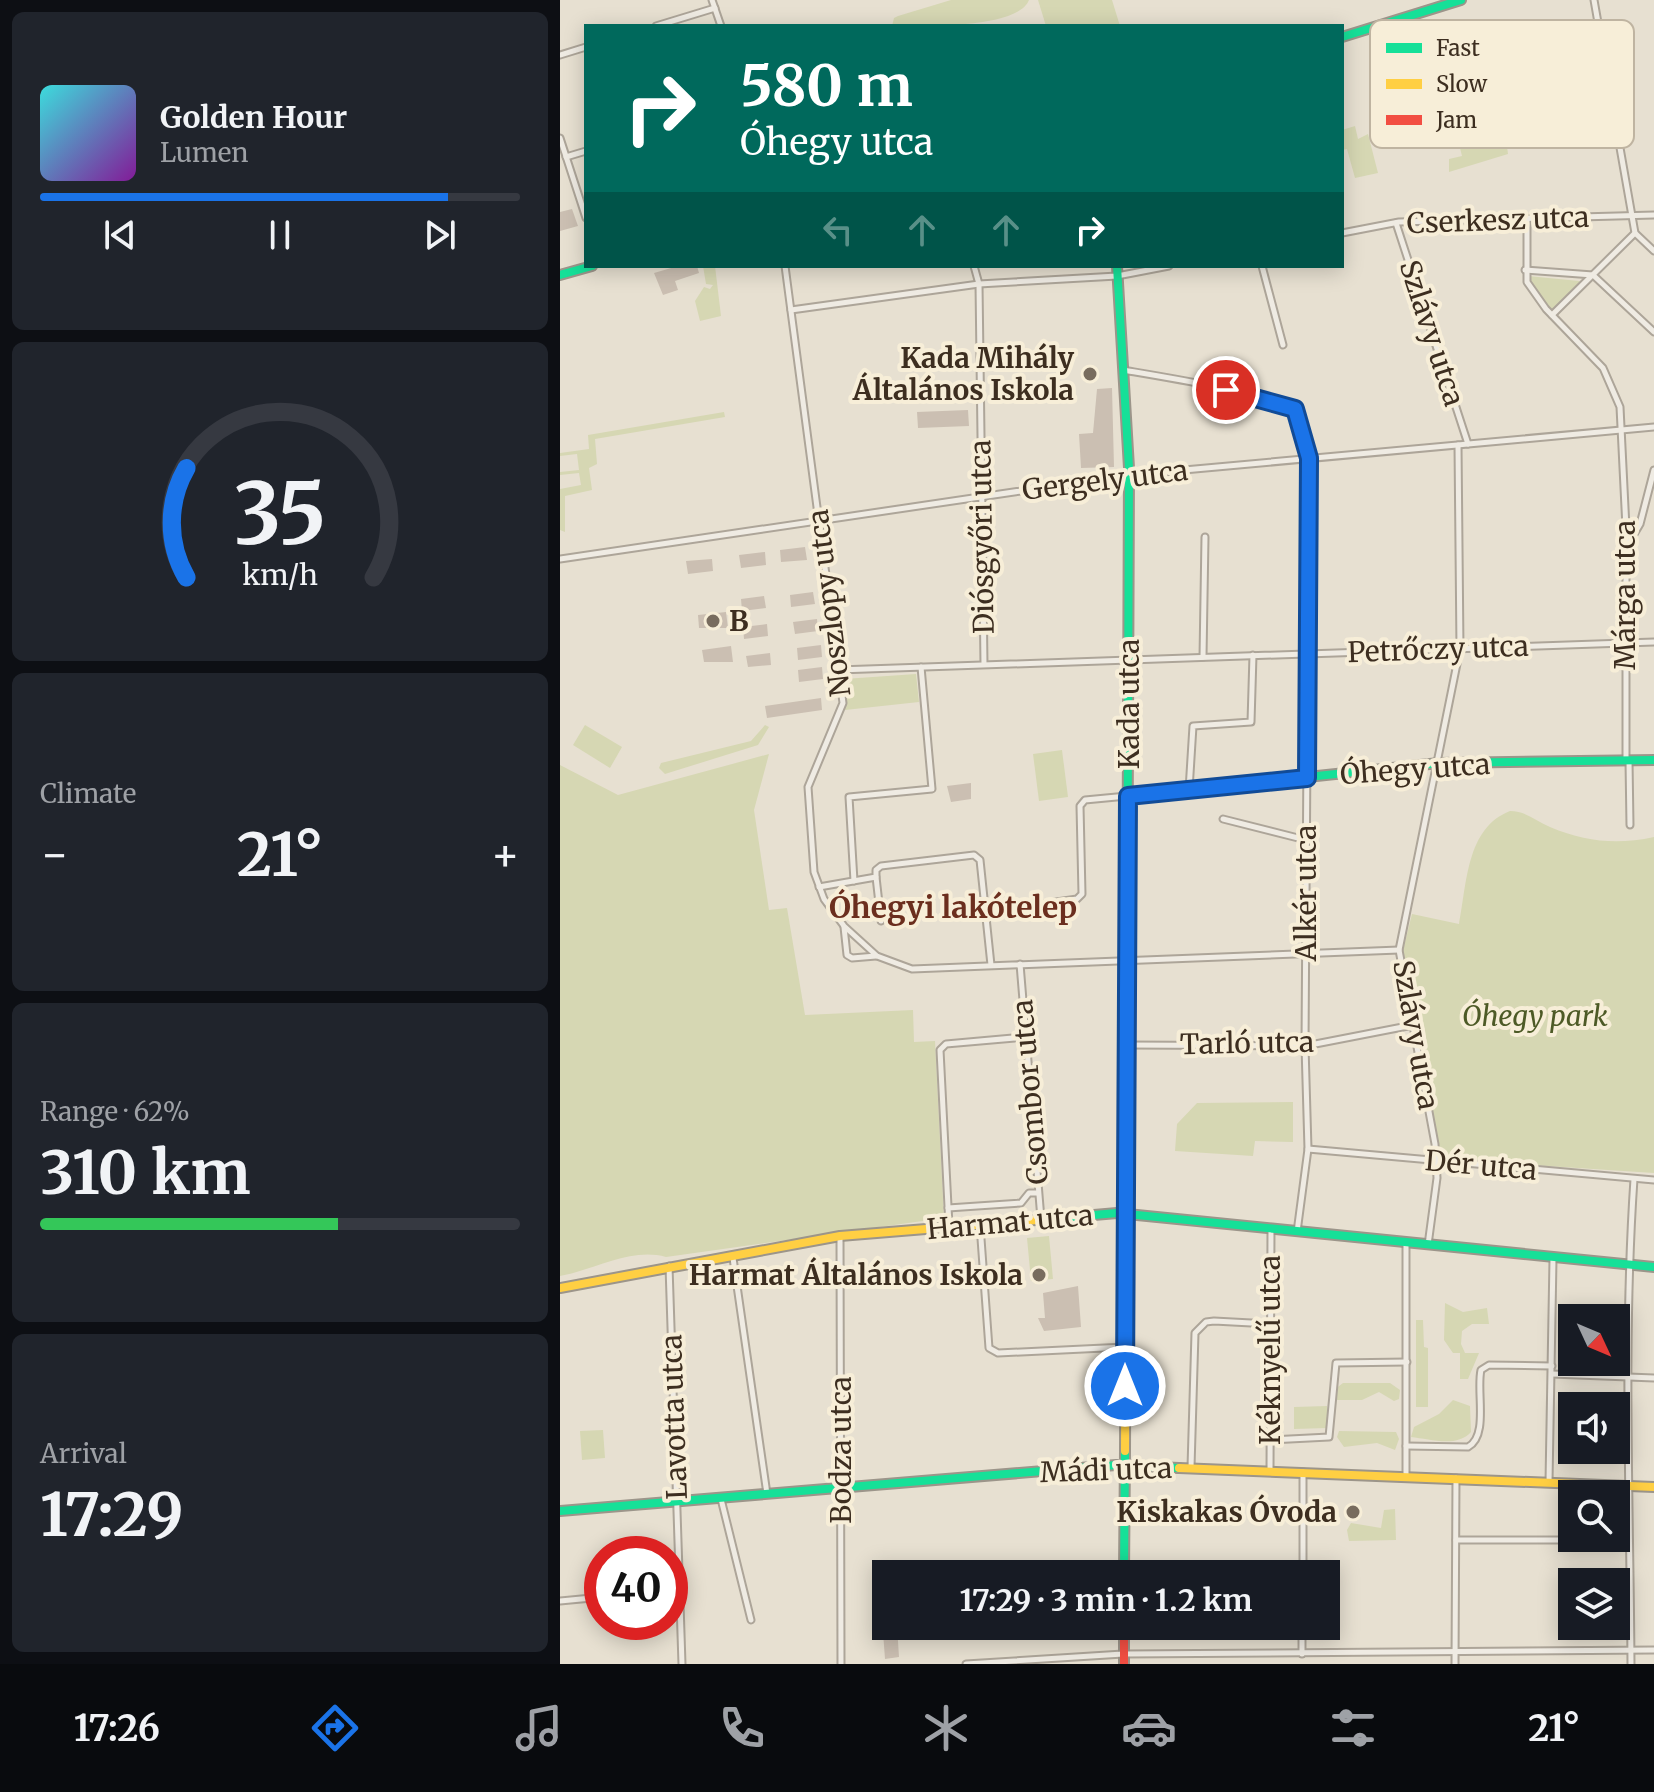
<!DOCTYPE html>
<meta charset="utf-8">
<style>
:root{--surface:#171b24;--page:#20242c;--text:#f1f3f6;--muted:#9ea1a6;--line:#363941;--accent:#1a73e8}
body{margin:0;font-family:Merriweather,serif;background:var(--page);color:var(--text);height:100vh;display:flex;flex-direction:column;font-size:30px;white-space:nowrap}
*{box-sizing:border-box;margin:0}
p{font-size:26px;color:var(--muted)}
.icon{flex:none;width:44px;height:44px;fill:none;stroke:currentColor;stroke-width:2;stroke-linecap:round;stroke-linejoin:round}
.map{position:relative;flex:1;overflow:hidden}
.drawer{display:flex;flex-direction:column;gap:12px;padding:12px;background:#0d0f14;width:560px}
.drawer>*{flex:none}
.top-card{position:absolute;left:24px;top:24px;width:760px;height:244px;border-radius:0px;box-shadow:0 4px 20px #0003;background:#00695c;color:#fff;overflow:hidden}
.needle{width:52px;rotate:134deg}
.fabs{position:absolute;left:998px;top:1304px;display:grid;gap:16px}
.fabs a{display:grid;place-items:center;width:72px;height:72px;border-radius:0px;background:var(--surface);box-shadow:0 4px 20px #0003;font-size:40px}
.speed{position:absolute;left:24px;top:1536px;display:flex;gap:16px;font-size:40px;font-weight:700;text-align:center}
.speed>*{display:grid;place-content:center;width:104px;height:104px;border-radius:50%;background:var(--surface);box-shadow:0 4px 20px #0003;line-height:1}
.speed .limit{border:12px solid #d22;background:#fff;color:#111}
.pin{position:absolute;display:grid;place-items:center;width:68px;height:68px;color:#fff;margin:-34px;border:4px solid #fff;border-radius:50%;box-shadow:0 2px 8px #0007}
.me{position:absolute;width:88px;margin:-44px;rotate:0deg;stroke-linejoin:round;filter:drop-shadow(0 0 6px #0008)}
.turn{display:flex;align-items:center;gap:28px;height:168px;padding:0 24px;font-size:36px}
.turn .icon{width:104px;height:104px;stroke-width:2.5}
.turn b{display:block;font-size:56px;line-height:68px}
.lanes{display:flex;align-items:center;height:76px;padding:0 24px;background:#0003;justify-content:center;gap:40px;direction:ltr}
.lanes .off{opacity:.35}
.big{font-size:60px;font-weight:700;line-height:1.1}
.drawer .widget{flex:1;display:flex;flex-direction:column;justify-content:center;gap:12px;min-width:0;padding:0 28px;border-radius:12px;background:var(--page)}
.drawer .dial{align-items:center;gap:0}
.dial svg{height:208px;overflow:visible;fill:none;stroke:var(--line);stroke-width:7;stroke-linecap:round;text-anchor:middle}
.dial text{fill:var(--text);stroke:none}
.song{display:flex;align-items:center;gap:24px}
.cover{width:96px;height:96px;border-radius:12px;background:linear-gradient(135deg,hsl(180 70% 55%),hsl(290 70% 35%))}
.played{height:8px;border-radius:4px;background:linear-gradient(90deg,var(--accent) 85%,var(--line) 85%)}
.keys{display:flex;justify-content:space-around;direction:ltr}
.heat{display:flex;justify-content:space-between;align-items:center;font-size:44px;direction:ltr}
.charge{height:12px;border-radius:6px;background:linear-gradient(90deg,#34c759 62%,var(--line) 0)}
.trip{position:absolute;left:312px;top:1560px;width:468px;height:80px;border-radius:0px;background:var(--surface);box-shadow:0 4px 20px #0003;font-weight:700;line-height:80px;text-align:center}
.tabs{display:flex;height:128px;justify-content:space-around;align-items:center;background:#090b0e;color:var(--muted)}
.tabs .icon{width:56px;height:56px}
.tabs .selected{color:var(--accent)}
.tabs b{font-size:36px;color:var(--text)}
main{display:flex;flex:1;min-height:0}
.map>svg:first-child{display:block}
.green{fill:#d6d7b3}
.building{fill:#cbbfb2}
.lines{fill:none;stroke-linecap:round;stroke-linejoin:round}
.street-casing{stroke:#ada599;stroke-width:9}
.fast-casing{stroke:#9c958a;stroke-width:12}
.slow-casing{stroke:#9c958a;stroke-width:12}
.jam-casing{stroke:#9c958a;stroke-width:12}
.street{stroke:#efebe3;stroke-width:5}
.fast{stroke:#16e098;stroke-width:8}
.slow{stroke:#ffcf43;stroke-width:8}
.jam{stroke:#f24e42;stroke-width:8}
.route-casing{stroke:#114b97;stroke-width:20}
.route{stroke:#1a73e8;stroke-width:14}
.poi-dot{fill:#786c5e;stroke:#f7eed8;stroke-width:3}
.labels{text-anchor:middle;dominant-baseline:central;stroke-width:8;stroke-linejoin:round;paint-order:stroke}
.street-label{font-size:28px;fill:#3d2e20;stroke:#f7eed8}
.poi-label{font-size:28px;font-weight:bold;fill:#3d2e20;stroke:#f7eed8;text-anchor:end}
.park-label{font-size:28px;font-style:italic;fill:#4d5a26;stroke:#f7eed8}
.neighbourhood-label{font-size:30px;font-weight:bold;fill:#6b2e1e;stroke:#f7eed8}
.key{fill:#f7eed8;stroke:#bfb4a1;stroke-width:2}
.key-label{font-size:22px;fill:#3d2e20}
</style>
<main>
<section class="drawer">
<div class="widget">
<div class="song"><i class="cover"></i><div><b>Golden Hour</b><p>Lumen</p></div></div>
<div class="played"></div>
<div class="keys"><svg class="icon" aria-label="previous" viewBox="0 0 24 24"><path d="M18 5L8 12l10 7zM5 5v14"/></svg><svg class="icon" aria-label="pause" viewBox="0 0 24 24"><path d="M8 5v14M16 5v14"/></svg><svg class="icon" aria-label="next" viewBox="0 0 24 24"><path d="M6 5l10 7-10 7zM19 5v14"/></svg></div>
</div>
<div class="widget dial"><svg viewBox="0 0 100 80">
<path d="M14 69A42 42 0 1 1 86 69"/>
<path d="M14 69A42 42 0 0 1 14 27" stroke="#1a73e8"/>
<text x="50" y="56" font-size="32" font-weight="700">35</text>
<text x="50" y="72" font-size="11">km/h</text>
</svg></div>
<div class="widget"><p>Climate</p>
<div class="heat"><a>−</a><b class="big">21°</b><a>+</a></div>
</div>
<div class="widget"><p>Range · 62%</p><b class="big">310 km</b><div class="charge"></div></div>
<div class="widget"><p>Arrival</p><b class="big">17:29</b></div>
</section>
<div class="map">
<svg width="1094" height="1664" viewBox="0 0 1094 1664">
<rect width="100%" height="100%" fill="#e7e0d1"/>
<g class="green">
<path d="M391,0H469C458,29 360,26 332,26L334,18L338,16Z"/>
<polygon points="478,0 552,0 560,26 486,26"/>
<polygon points="795,126 798,139 808,134 818,173 795,178 787,149 782,150 782,130"/>
<polygon points="945,131 948,154 889,172 889,159 902,156 898,140"/>
<polygon points="143,266 155,266 161,316 140,321 135,301 144,287 150,289 153,285 146,284"/>
<polygon points="968,276 1019,281 1022,284 991,313"/>
<polygon points="164,412 165,417 35,439 37,464 29,468 32,490 5,496 5,532 0,530 0,489 21,485 19,473 0,475 0,472 19,470 17,454 0,456 0,453 29,449 28,435"/>
<polygon points="356,674 359,702 285,710 284,679"/>
<polygon points="25,725 62,747 50,768 13,745"/>
<polygon points="205,725 209,727 198,745 105,774 99,768 101,763 191,741"/>
<polygon points="502,750 508,797 479,801 473,754"/>
<path d="M209,754L194,810L209,910L227,908L245,1015L353,1010L354,1042L375,1041L384,1218L106,1257C71,1247 34,1270 0,1276V765L58,795Z"/>
<path d="M950,811C966,811 976,821 990,827C1026,842 1057,845 1094,837V1173L881,1159L844,971L843,950L852,914L899,924C907,884 906,828 950,811Z"/>
<polygon points="733,1102 733,1142 695,1141 693,1156 615,1151 617,1124 637,1103"/>
<polygon points="489,1236 493,1279 471,1281 467,1238"/>
<polygon points="885,1303 903,1312 927,1308 929,1324 912,1324 902,1331 901,1344 905,1353 919,1353 908,1379 900,1379 900,1353 893,1353 884,1340"/>
<polygon points="856,1320 863,1320 864,1347 868,1348 868,1407 856,1407"/>
<polygon points="783,1383 830,1383 840,1390 839,1399 834,1401 819,1392 802,1400 776,1400 774,1390"/>
<path d="M893,1400L910,1406L911,1432C897,1448 870,1439 851,1437L854,1427L879,1414Z"/>
<polygon points="767,1406 767,1428 734,1429 734,1407"/>
<polygon points="43,1430 45,1458 22,1460 20,1431"/>
<polygon points="779,1431 836,1432 839,1439 835,1450 817,1443 784,1447 777,1437"/>
<polygon points="835,1509 836,1540 789,1541 787,1530 791,1523 821,1528 824,1510"/>
</g>
<g class="building">
<polygon points="12,209 18,226 0,231 0,212"/>
<polygon points="118,266 137,266 139,273 115,281 118,290 103,295 94,273"/>
<polygon points="552,388 554,467 521,468 519,434 533,433 537,389"/>
<polygon points="408,410 409,426 358,428 357,412"/>
<polygon points="245,547 247,560 221,562 220,550"/>
<polygon points="205,552 206,565 181,568 179,555"/>
<polygon points="152,559 153,571 128,574 126,561"/>
<polygon points="253,592 255,604 231,607 230,595"/>
<polygon points="204,596 206,608 182,611 181,599"/>
<polygon points="166,612 168,628 139,628 138,615"/>
<polygon points="257,619 258,631 235,634 233,622"/>
<polygon points="207,624 208,636 184,639 183,627"/>
<polygon points="261,645 262,657 238,660 237,648"/>
<polygon points="171,646 173,662 144,662 142,650"/>
<polygon points="210,653 211,665 188,667 186,656"/>
<polygon points="262,667 263,679 239,682 238,670"/>
<polygon points="261,698 262,710 207,718 205,706"/>
<polygon points="411,783 411,799 391,802 387,786"/>
<polygon points="518,1286 521,1327 484,1331 478,1318 485,1318 483,1293"/>
<polygon points="328,1626 337,1626 339,1657 325,1659 323,1632 328,1632"/>
</g>
<g class="lines">
<defs>
<g id="street">
<polyline points="152,0 161,26"/>
<polyline points="96,26 155,8"/>
<polyline points="0,55 26,47"/>
<polyline points="0,138 26,218"/>
<polyline points="6,157 26,151"/>
<polyline points="967,220 967,282 986,309 1043,368 1060,407 1066,528 1066,760"/>
<polyline points="836,223 908,444"/>
<polyline points="782,233 839,222 1094,215"/>
<polyline points="1075,233 1094,251"/>
<polyline points="225,266 283,703 248,787 254,872 264,899 284,926 317,956 352,969 839,950"/>
<polyline points="414,266 419,284 424,664"/>
<polyline points="702,266 723,345"/>
<polyline points="965,270 1033,275 1094,332"/>
<polyline points="231,310 419,284 557,276 609,266"/>
<polyline points="992,315 1075,233 1034,0"/>
<path d="M563,370C592,375 719,395 735,410C745,419 746,445 749,458L745,1046L748,1149L737,1232"/>
<polyline points="1066,543 1070,541 1080,524 1094,470"/>
<polyline points="0,559 569,475 1094,427"/>
<polyline points="643,657 645,537"/>
<polyline points="278,670 1094,642"/>
<polyline points="1069,761 1070,825"/>
<polyline points="629,790 633,726 691,722 693,655"/>
<polyline points="663,819 746,840"/>
<polyline points="316,877 321,921"/>
<polyline points="294,881 289,797 372,789 361,667"/>
<polyline points="259,887 316,877 316,870 321,866 414,855 420,860 431,965"/>
<polyline points="427,912 517,899 522,894 520,806 525,800 567,796"/>
<polyline points="284,927 287,955 292,958 316,956"/>
<polyline points="460,964 481,1219"/>
<polyline points="567,1045 745,1046 853,1025"/>
<polyline points="748,1149 1094,1180"/>
<polyline points="388,1208 461,1203 469,1193 478,1193"/>
<polyline points="420,1225 429,1348 438,1353 565,1347"/>
<polyline points="389,1226 380,1050 386,1044 465,1037"/>
<polyline points="280,1237 281,1664"/>
<polyline points="846,1243 846,1476"/>
<polyline points="868,1245 877,1178 875,1144 839,950 900,649 898,445"/>
<polyline points="173,1258 207,1494"/>
<polyline points="109,1266 122,1664"/>
<polyline points="992,1374 1094,1378"/>
<polyline points="710,1440 769,1437 776,1363 847,1362"/>
<path d="M846,1446L908,1447C929,1436 916,1391 921,1370L929,1365L992,1366"/>
<polyline points="631,1467 635,1333 646,1322 654,1321 710,1324"/>
<polyline points="710,1471 711,1229"/>
<polyline points="743,1472 743,1574"/>
<polyline points="989,1482 993,1259"/>
<polyline points="161,1499 191,1620"/>
<polyline points="896,1540 1069,1540"/>
<polyline points="110,1591 118,1590"/>
<polyline points="0,1601 42,1597"/>
<polyline points="742,1654 742,1626"/>
<polyline points="406,1664 563,1654 1094,1650"/>
<polyline points="895,1664 896,1478"/>
<path d="M1071,1664C1070,1502 1063,1340 1074,1179"/>
</g>
<g id="fast">
<polyline points="782,37 901,0"/>
<polyline points="557,266 569,468 567,992"/>
<polyline points="0,275 32,266"/>
<polyline points="568,796 879,763 1094,760"/>
<polyline points="488,1219 557,1213 1094,1267"/>
<polyline points="0,1511 556,1465 619,1468"/>
<polyline points="564,1574 565,1451"/>
</g>
<g id="slow">
<polyline points="0,1288 280,1236 488,1219"/>
<polyline points="565,1451 567,992"/>
<polyline points="619,1468 1094,1487"/>
</g>
<polyline id="jam" points="564,1626 564,1664"/>
</defs>
<use href="#street" class="street-casing"/>
<use href="#fast" class="fast-casing"/>
<use href="#slow" class="slow-casing"/>
<use href="#jam" class="jam-casing"/>
<use href="#street" class="street"/>
<use href="#fast" class="fast"/>
<use href="#slow" class="slow"/>
<use href="#jam" class="jam"/>
</g>
<g class="lines">
<defs>
<polyline id="route" points="565,1386 568,796 747,778 749,458 735,409 666,390"/>
</defs>
<use href="#route" class="route-casing"/>
<use href="#route" class="route"/>
</g>
<g class="poi-dot">
<circle cx="530" cy="374" r="8"/>
<circle cx="153" cy="621" r="8"/>
<circle cx="479" cy="1275" r="8"/>
<circle cx="793" cy="1512" r="8"/>
</g>
<g class="labels">
<g class="street-label">
<text transform="translate(938 220) rotate(-2)">Cserkesz utca</text>
<text transform="translate(872 333) rotate(72)">Szlávy utca</text>
<text transform="translate(545 480) rotate(-7)">Gergely utca</text>
<text transform="translate(422 537) rotate(-91)">Diósgyőri utca</text>
<text transform="translate(1065 595) rotate(-90)">Márga utca</text>
<text transform="translate(269 603) rotate(-97)">Noszlopy utca</text>
<text transform="translate(878 649) rotate(-2)">Petrőczy utca</text>
<text transform="translate(569 704) rotate(-90)">Kada utca</text>
<text transform="translate(855 769) rotate(-4)">Óhegy utca</text>
<text transform="translate(746 893) rotate(-90)">Alkér utca</text>
<text transform="translate(856 1035) rotate(80)">Szlávy utca</text>
<text transform="translate(687 1043) rotate(-1)">Tarló utca</text>
<text transform="translate(470 1092) rotate(-95)">Csombor utca</text>
<text transform="translate(921 1165) rotate(5)">Dér utca</text>
<text transform="translate(450 1222) rotate(-5)">Harmat utca</text>
<text transform="translate(710 1350) rotate(-90)">Kéknyelű utca</text>
<text transform="translate(114 1417) rotate(-92)">Lavotta utca</text>
<text transform="translate(281 1450) rotate(-90)">Bodza utca</text>
<text transform="translate(546 1470) rotate(-2)">Mádi utca</text>
</g>
<g class="poi-label">
<text x="514" y="358">Kada Mihály<tspan x="514" dy="32">Általános Iskola</tspan></text>
<text x="169" y="621" text-anchor="start">B</text>
<text x="463" y="1275">Harmat Általános Iskola</text>
<text x="777" y="1512">Kiskakas Óvoda</text>
</g>
<g class="park-label">
<text x="975" y="1016">Óhegy park</text>
</g>
<g class="neighbourhood-label">
<text x="393" y="907">Óhegyi lakótelep</text>
</g>
</g>
<rect x="810" y="20" width="264" height="128" rx="12" class="key"/>
<rect x="826" y="43" width="36" height="10" fill="#16e098"/>
<rect x="826" y="79" width="36" height="10" fill="#ffcf43"/>
<rect x="826" y="115" width="36" height="10" fill="#f24e42"/>
<g class="key-label">
<text x="876" y="56">Fast</text>
<text x="876" y="92">Slow</text>
<text x="876" y="128">Jam</text>
</g>
</svg>
<div class="fabs">
<a><svg class="needle" viewBox="-14 -14 28 28"><path d="M0-13l5 13h-10z" fill="#e53935"/><path d="M0 13l5-13h-10z" fill="#9ea1a6"/></svg></a>
<a><svg class="icon" aria-label="sound" viewBox="0 0 24 24"><path d="M4 9h4l5-4v14l-5-4H4zM17 9q2 3 0 6"/></svg></a>
<a><svg class="icon" aria-label="search" viewBox="0 0 24 24"><circle cx="10" cy="10" r="6"/><path d="M15 15l6 6"/></svg></a>
<a><svg class="icon" aria-label="layers" viewBox="0 0 24 24"><path d="M12 4l9 5-9 5-9-5zM3 14l9 5 9-5"/></svg></a>
</div>
<div class="speed"><div class="limit">40</div></div>
<div class="pin" style="left:666px;top:390px;background:#d93025"><svg class="icon" aria-label="arrive" viewBox="0 0 24 24"><path d="M6 21V4h12l-3 4 3 4H6"/></svg></div>
<svg class="me" style="left:565px;top:1386px" viewBox="-20 -20 40 40"><circle r="17" fill="#1a73e8" stroke="#fff" stroke-width="3"/><path d="M0-11L8 9 0 5-8 9z" fill="#fff"/></svg>
<div class="trip">17:29 · 3 min · 1.2 km</div>
<div class="top-card">
<div class="turn"><svg class="icon" aria-label="right" viewBox="0 0 24 24"><path d="M7 20v-9h11M14 6l5 5-5 5"/></svg><div><b>580 m</b>Óhegy utca</div></div>
<div class="lanes"><svg class="icon off" aria-label="left" viewBox="0 0 24 24"><path d="M17 20v-9H6M10 6l-5 5 5 5"/></svg><svg class="icon off" aria-label="ahead" viewBox="0 0 24 24"><path d="M12 20V5M6 11l6-6 6 6"/></svg><svg class="icon off" aria-label="ahead" viewBox="0 0 24 24"><path d="M12 20V5M6 11l6-6 6 6"/></svg><svg class="icon" aria-label="right" viewBox="0 0 24 24"><path d="M7 20v-9h11M14 6l5 5-5 5"/></svg></div>
</div>
</div>
</main>
<nav class="tabs">
<b>17:26</b>
<svg class="icon selected" aria-label="directions" viewBox="0 0 24 24"><path d="M12 3l9 9-9 9-9-9zM9 14v-3h6M13 9l2 2-2 2"/></svg>
<svg class="icon" aria-label="music" viewBox="0 0 24 24"><path d="M9 18V5l10-2v13"/><circle cx="6" cy="18" r="3"/><circle cx="16" cy="16" r="3"/></svg>
<svg class="icon" aria-label="phone" viewBox="0 0 24 24"><path d="M5 4h4l2 5-3 2q2 4 5 5l2-3 5 2v4C11 20 4 13 5 4z"/></svg>
<svg class="icon" aria-label="climate" viewBox="0 0 24 24"><path d="M12 3v18M4 7l16 10M4 17L20 7"/></svg>
<svg class="icon" aria-label="car" viewBox="0 0 24 24"><path d="M5 17H2v-5l4-1 3-4h7l3 4 3 1v5h-3M9 17h6M6 11h13"/><circle cx="7" cy="17" r="2"/><circle cx="17" cy="17" r="2"/></svg>
<svg class="icon" aria-label="filters" viewBox="0 0 24 24"><path d="M4 7h16M4 17h16"/><circle cx="9" cy="7" r="2"/><circle cx="15" cy="17" r="2"/></svg>
<b>21°</b>
</nav>
